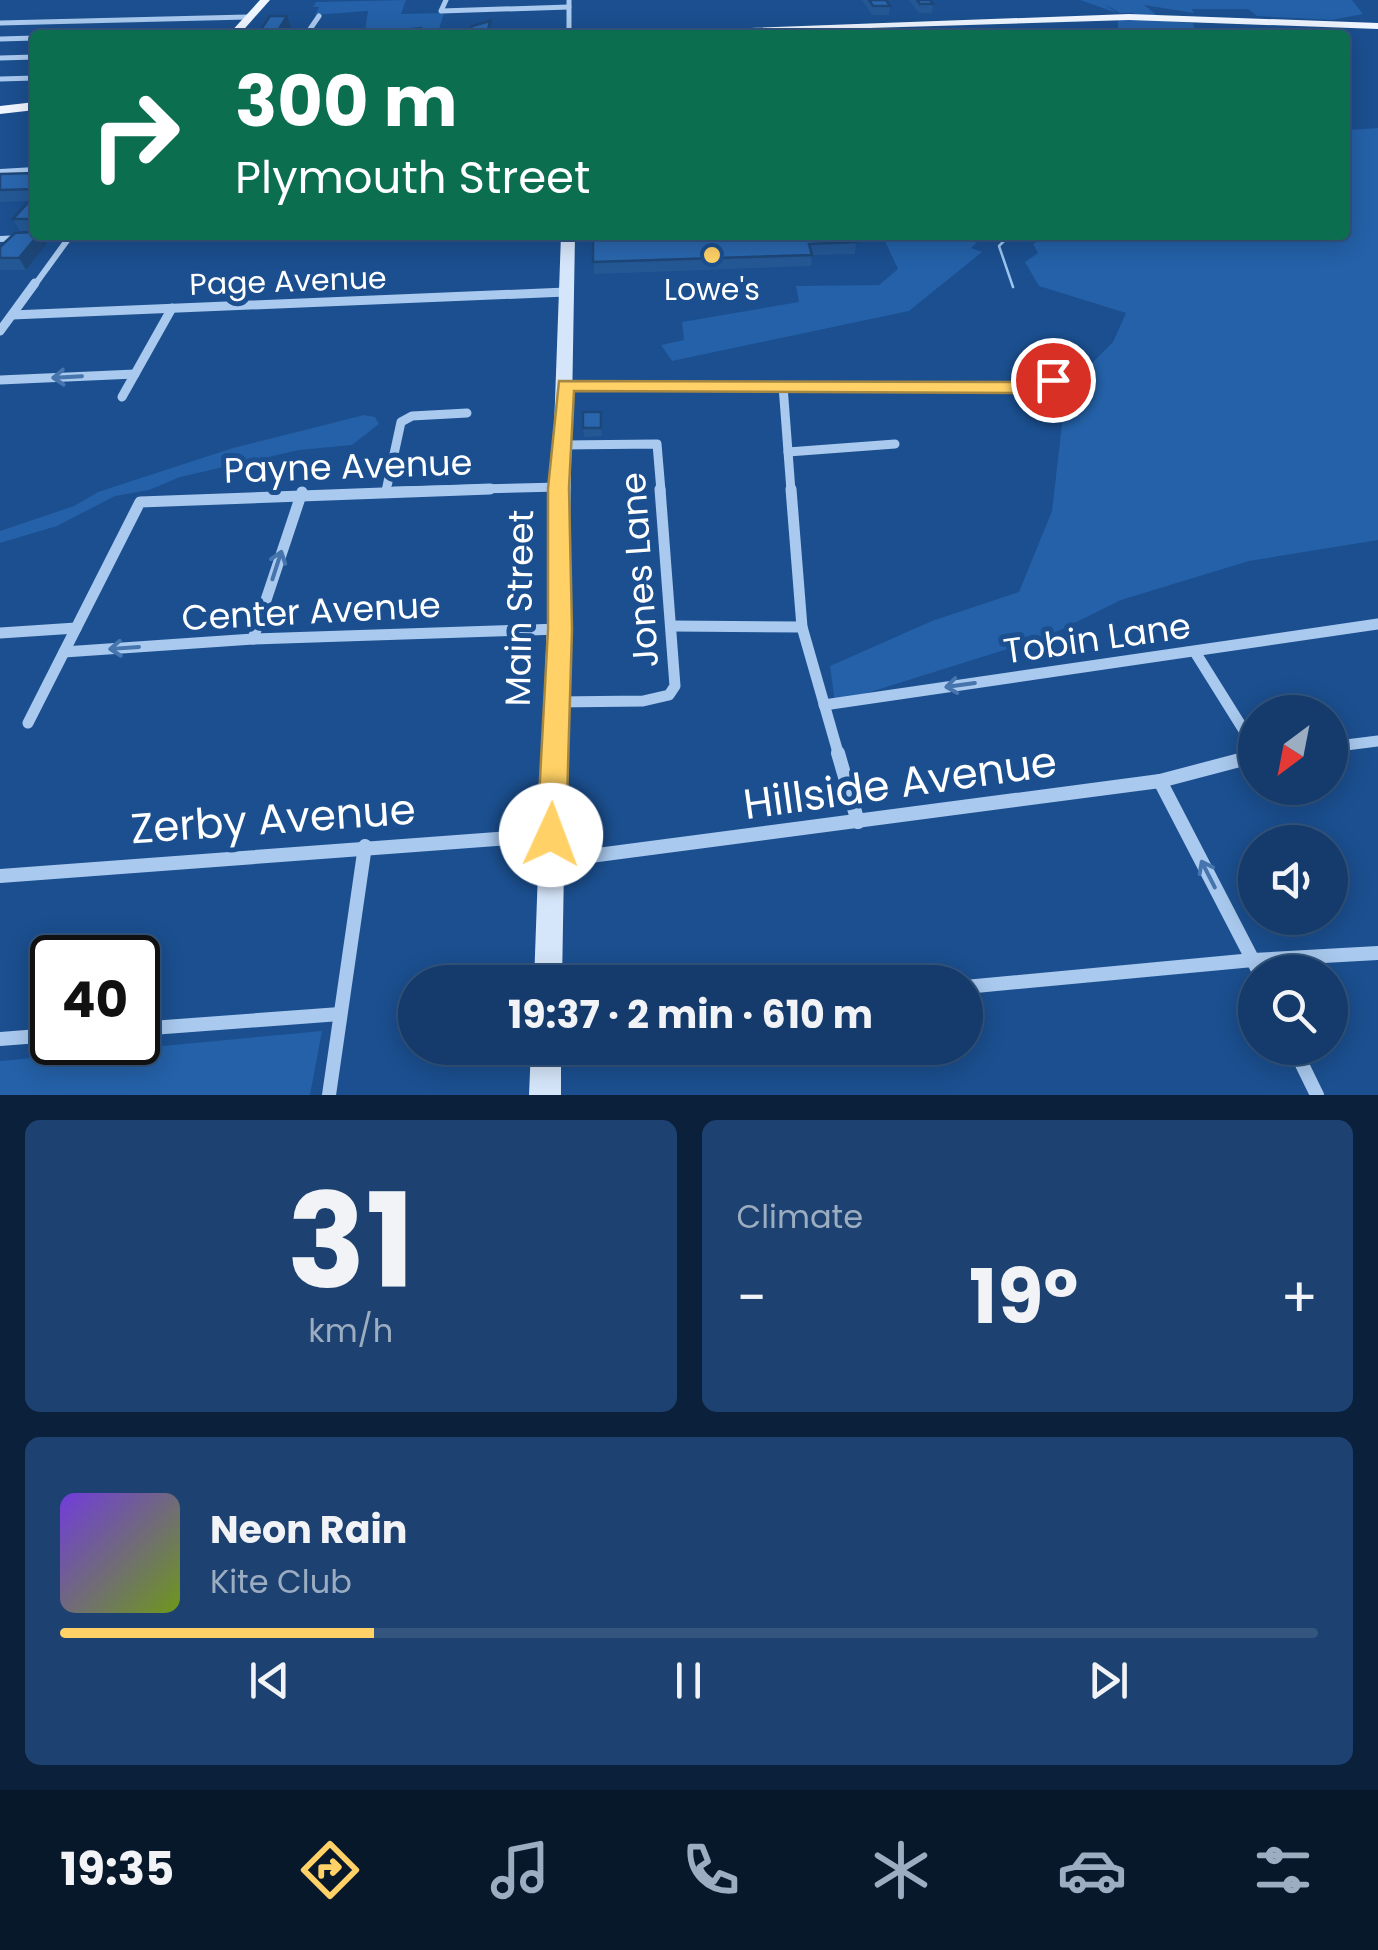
<!DOCTYPE html>
<meta charset="utf-8">
<style>
:root{--surface:#143b6b;--page:#1d4271;--text:#f1f3f6;--muted:#9dadc1;--line:#33557e;--accent:#ffd166}
body{margin:0;font-family:Poppins,sans-serif;background:var(--page);color:var(--text);height:100vh;display:flex;flex-direction:column;font-size:38px;white-space:nowrap}
*{box-sizing:border-box;margin:0}
p{font-size:32px;color:var(--muted)}
.icon{flex:none;width:55px;height:55px;fill:none;stroke:currentColor;stroke-width:2;stroke-linecap:round;stroke-linejoin:round}
.map{position:relative;height:1095px;overflow:hidden}
.sheet{display:flex;flex-direction:column;gap:25px;padding:25px;background:#0b203b;flex:1}
.sheet>*{flex:none}
.guide{position:absolute;left:30px;top:30px;width:1320px;height:210px;border-radius:10px;box-shadow:0 5px 25px #0003,0 0 0 2px var(--line);background:#0b6e4f;color:#fff;overflow:hidden}
.needle{width:65px;rotate:212deg}
.buttons{position:absolute;left:1238px;top:695px;display:grid;gap:20px}
.buttons a{display:grid;place-items:center;width:110px;height:110px;border-radius:50%;background:var(--surface);box-shadow:0 5px 25px #0003,0 0 0 2px var(--line);font-size:50px}
.speed{position:absolute;left:30px;top:935px;display:flex;gap:20px;font-size:50px;font-weight:700;text-align:center}
.speed>*{display:grid;place-content:center;width:130px;height:130px;border-radius:50%;background:var(--surface);box-shadow:0 5px 25px #0003,0 0 0 2px var(--line);line-height:1}
.speed .limit{border:5px solid #111;border-radius:15px;background:#fff;color:#111}
.pin{position:absolute;display:grid;place-items:center;width:85px;height:85px;color:#fff;margin:-42px;border:5px solid #fff;border-radius:50%;box-shadow:0 2px 10px #0007}
.me{position:absolute;width:110px;margin:-55px;rotate:2deg;stroke-linejoin:round;filter:drop-shadow(0 0 8px #0008)}
.turn{display:flex;align-items:center;gap:35px;height:210px;padding:0 40px;font-size:45px}
.turn .icon{width:130px;height:130px;stroke-width:2.5}
.turn b{display:block;font-size:70px;line-height:85px}
.big{font-size:75px;font-weight:700;line-height:1.1}
.sheet .widget{flex:1;display:flex;flex-direction:column;justify-content:center;gap:15px;min-width:0;padding:0 35px;border-radius:15px;background:var(--page)}
.sheet .dial{align-items:center;gap:0}
.dial b{font-size:130px;line-height:1}
.song{display:flex;align-items:center;gap:30px}
.cover{width:120px;height:120px;border-radius:15px;background:linear-gradient(135deg,hsl(260 70% 55%),hsl(80 70% 35%))}
.played{height:10px;border-radius:5px;background:linear-gradient(90deg,var(--accent) 25%,var(--line) 25%)}
.keys{display:flex;justify-content:space-around;direction:ltr}
.heat{display:flex;justify-content:space-between;align-items:center;font-size:55px;direction:ltr}
.sheet .tiles{flex:1;display:grid;gap:25px;grid-template-columns:1fr 1fr}
.widget:last-child{grid-column:span 2}
.trip{position:absolute;left:398px;top:965px;width:585px;height:100px;border-radius:50px;background:var(--surface);box-shadow:0 5px 25px #0003,0 0 0 2px var(--line);font-weight:700;line-height:100px;text-align:center}
.tab-bar{display:flex;height:160px;justify-content:space-around;align-items:center;background:#08182b;color:var(--muted)}
.tab-bar .icon{width:70px;height:70px}
.tab-bar .selected{color:var(--accent)}
.tab-bar b{font-size:45px;color:var(--text)}
.map>svg:first-child{display:block}
.green{fill:#2461a8}
.lines{fill:none;stroke-linecap:round;stroke-linejoin:round}
.stream{stroke:#9cc4f0;stroke-width:2.5}
.street-far4{stroke:#a9c9ee;stroke-width:5}
.street-far3{stroke:#a9c9ee;stroke-width:6}
.street-far2{stroke:#a9c9ee;stroke-width:9}
.street-far1{stroke:#a9c9ee;stroke-width:11}
.street{stroke:#a9c9ee;stroke-width:14}
.secondary{fill:#d6e6fa;fill-rule:evenodd}
.primary{fill:#f0f6ff;fill-rule:evenodd}
.wall{fill:#245895}
.shaded-wall{fill:#1d4779}
.building{fill:#2a66ad;stroke:#1d4779;stroke-width:2.5}
.oneway{stroke:#4674ac}
.route{fill:#ffd166;stroke:#a68842;stroke-width:2.5}
.poi-dot{fill:#ffd166;stroke:#1b4f8f;stroke-width:4}
.labels{text-anchor:middle;dominant-baseline:central;stroke-width:10;stroke-linejoin:round;paint-order:stroke}
.far-street-label{font-size:30px;fill:#fff;stroke:#1b4f8f}
.far-poi-label{font-size:30px;fill:#fff;stroke:#1b4f8f}
.street-label{font-size:35px;fill:#fff;stroke:#1b4f8f}
.near-street-label{font-size:42px;fill:#fff;stroke:#1b4f8f}
</style>
<div class="map">
<svg width="1378" height="1095" viewBox="0 0 1378 1095">
<rect width="100%" height="100%" fill="#1b4f8f"/>
<g class="green">
<polygon points="406,0 401,14 444,13 439,29 379,35 377,29 365,30 368,11 315,15 319,7 313,7 316,2"/>
<polygon points="1080,0 1352,0 1363,14 1332,20 1257,16 1248,9 1192,9 1194,13 1144,5 1164,21 1193,23 1196,35 1118,35 1118,20 1142,19 1133,13 1120,13 1103,3 1117,13"/>
<polygon points="1378,128 1378,540 1249,561 1121,600 1046,637 835,703 830,666 932,621 1019,592 1052,511 1063,415 1077,378 1113,342 1126,313 1039,286 1025,262 1038,253 1033,244 1049,235 1345,235 1345,130"/>
<polygon points="886,235 984,235 971,248 982,252 909,311 672,361 661,345 684,340 682,322 799,302 796,286 879,285 898,269 884,239"/>
<polygon points="364,415 375,417 379,424 352,445 299,450 180,477 149,490 115,496 57,526 0,543 0,531 74,506 98,492 233,448"/>
<polygon points="322,1031 310,1095 0,1095 0,1061"/>
</g>
<g class="lines">
<polyline class="stream" points="1010,235 999,246 1013,287"/>
<g class="street-far4">
<polyline points="446,0 441,11 569,7"/>
<polyline points="569,0 569,35"/>
<polyline points="0,23 247,17"/>
<polyline points="148,35 191,34"/>
<polyline points="306,35 319,16"/>
<polyline points="0,39 35,38"/>
<polyline points="0,58 35,57"/>
<polyline points="0,79 35,78"/>
</g>
<g class="street-far3">
<polyline points="0,172 35,170"/>
<polyline points="0,239 90,235"/>
<polyline points="34,286 71,235"/>
</g>
<g class="street-far2">
<polyline points="12,315 566,292"/>
<polyline points="0,331 35,283"/>
<polyline points="0,380 135,374"/>
<polyline points="565,386 1026,387 1053,380 1069,363"/>
<polyline points="783,386 791,491"/>
<polyline points="122,397 172,308"/>
<polyline points="562,445 657,444 661,491"/>
<polyline points="788,452 895,444"/>
<polyline points="386,491 401,422 412,416 467,413"/>
<polyline points="394,491 559,487"/>
</g>
<g class="street-far1">
<polyline points="791,489 802,627 839,756"/>
<polyline points="671,626 802,627"/>
<polyline points="0,633 76,628"/>
<polyline points="253,639 302,492"/>
<polyline points="64,652 253,639 559,629"/>
<polyline points="1195,652 1255,748"/>
<polyline points="556,702 643,701 669,695 675,686 660,489"/>
<polyline points="824,705 1378,624"/>
<polyline points="28,723 140,502 490,489"/>
<polyline points="1330,747 1378,741"/>
</g>
<g class="street">
<polyline points="838,753 858,822"/>
<polyline points="1160,781 1259,972"/>
<polyline points="552,861 1160,781 1255,756"/>
<polyline points="0,876 550,835"/>
<polyline points="965,987 1253,960 1378,953"/>
<polyline points="138,1029 340,1014"/>
<polyline points="0,1039 52,1035"/>
<polyline points="1294,1048 1317,1095"/>
<polyline points="329,1095 365,846"/>
</g>
<g class="secondary">
<polygon points="561,235 575,235 562,982 534,982"/>
<polygon points="531,1048 561,1048 561,1095 529,1095"/>
</g>
<g class="primary">
<polygon points="260,0 270,0 239,35 228,35"/>
<polygon points="1129,14 1378,23 1378,29 1129,20 638,35 643,32"/>
<polygon points="35,102 35,110 0,114 0,106"/>
</g>
</g>
<g class="wall">
<polygon points="862,0 886,0 890,6 889,15 872,15"/>
<polygon points="909,0 930,0 933,4 932,13 919,13"/>
<polygon points="35,173 35,230 20,231 13,219 30,201 0,202 0,174"/>
<polygon points="35,235 42,235 47,244 26,270 0,270 0,247"/>
<polygon points="593,235 856,242 855,254 812,255 811,266 594,274"/>
<polygon points="601,412 602,436 584,437 583,428"/>
</g>
<g class="shaded-wall">
<polygon points="287,16 291,28 287,35 278,35 277,32"/>
<polygon points="38,235 42,235 47,244 26,270 19,258"/>
</g>
<g class="building">
<polygon points="869,0 886,0 890,6 873,6"/>
<polygon points="917,0 930,0 933,4 920,4"/>
<polygon points="270,16 287,16 277,32 285,35 257,35"/>
<polygon points="490,21 487,35 469,35 472,26"/>
<polygon points="421,28 423,35 386,35 385,32"/>
<polygon points="35,173 35,189 0,190 0,174"/>
<polygon points="35,195 35,219 13,219"/>
<polygon points="35,232 35,235 38,235 19,258 0,258 0,247 15,233"/>
<polygon points="593,235 854,235 856,242 809,244 812,255 593,262"/>
<rect x="583" y="412" width="18" height="16"/>
</g>
<defs><path id="oneway-shaft" d="M-6 0H5M1.5-3L5.5 0L1.5 3" fill="none" stroke-width="1.6" stroke-linecap="round" stroke-linejoin="round" transform="scale(2.5)"/></defs>
<g class="oneway">
<use href="#oneway-shaft" transform="translate(67 377) rotate(177)"/>
<use href="#oneway-shaft" transform="translate(277 565) rotate(-72)"/>
<use href="#oneway-shaft" transform="translate(124 648) rotate(176)"/>
<use href="#oneway-shaft" transform="translate(960 685) rotate(172)"/>
<use href="#oneway-shaft" transform="translate(1208 874) rotate(-117)"/>
</g>
<polygon class="route" points="1053,374 1060,376 1060,384 1026,393 574,391 569,488 572,629 566,835 562,845 551,849 541,845 537,835 548,629 548,488 559,381 1026,382"/>
<circle class="poi-dot" cx="712" cy="255" r="10"/>
<g class="labels">
<g class="far-street-label">
<text transform="translate(288 281) rotate(-2)">Page Avenue</text>
</g>
<g class="far-poi-label">
<text x="712" y="289">Lowe's</text>
</g>
<g class="street-label">
<text transform="translate(348 466) rotate(-2)">Payne Avenue</text>
<text transform="translate(639 570) rotate(-94)">Jones Lane</text>
<text transform="translate(519 608) rotate(-89)">Main Street</text>
<text transform="translate(311 611) rotate(-3)">Center Avenue</text>
<text transform="translate(1097 638) rotate(-8)">Tobin Lane</text>
</g>
<g class="near-street-label">
<text transform="translate(900 783) rotate(-8)">Hillside Avenue</text>
<text transform="translate(273 819) rotate(-4)">Zerby Avenue</text>
</g>
</g>
</svg>
<div class="buttons">
<a><svg class="needle" viewBox="-14 -14 28 28"><path d="M0-13l5 13h-10z" fill="#e53935"/><path d="M0 13l5-13h-10z" fill="#9dadc1"/></svg></a>
<a><svg class="icon" aria-label="sound" viewBox="0 0 24 24"><path d="M4 9h4l5-4v14l-5-4H4zM17 9q2 3 0 6"/></svg></a>
<a><svg class="icon" aria-label="search" viewBox="0 0 24 24"><circle cx="10" cy="10" r="6"/><path d="M15 15l6 6"/></svg></a>
</div>
<div class="speed"><div class="limit">40</div></div>
<div class="pin" style="left:1053px;top:380px;background:#d93025"><svg class="icon" aria-label="arrive" viewBox="0 0 24 24"><path d="M6 21V4h12l-3 4 3 4H6"/></svg></div>
<svg class="me" style="left:551px;top:835px" viewBox="-20 -20 40 40"><circle r="19" fill="#fff"/><path d="M0-13L10 11 0 6-10 11z" fill="#ffd166"/></svg>
<div class="trip">19:37 · 2 min · 610 m</div>
<div class="guide">
<div class="turn"><svg class="icon" aria-label="right" viewBox="0 0 24 24"><path d="M7 20v-9h11M14 6l5 5-5 5"/></svg><div><b>300 m</b>Plymouth Street</div></div>
</div>
</div>
<section class="sheet">
<div class="tiles">
<div class="widget dial"><b>31</b><p>km/h</p></div>
<div class="widget"><p>Climate</p>
<div class="heat"><a>−</a><b class="big">19°</b><a>+</a></div>
</div>
<div class="widget">
<div class="song"><i class="cover"></i><div><b>Neon Rain</b><p>Kite Club</p></div></div>
<div class="played"></div>
<div class="keys"><svg class="icon" aria-label="previous" viewBox="0 0 24 24"><path d="M18 5L8 12l10 7zM5 5v14"/></svg><svg class="icon" aria-label="pause" viewBox="0 0 24 24"><path d="M8 5v14M16 5v14"/></svg><svg class="icon" aria-label="next" viewBox="0 0 24 24"><path d="M6 5l10 7-10 7zM19 5v14"/></svg></div>
</div>
</div>
</section>
<nav class="tab-bar">
<b>19:35</b>
<svg class="icon selected" aria-label="directions" viewBox="0 0 24 24"><path d="M12 3l9 9-9 9-9-9zM9 14v-3h6M13 9l2 2-2 2"/></svg>
<svg class="icon" aria-label="music" viewBox="0 0 24 24"><path d="M9 18V5l10-2v13"/><circle cx="6" cy="18" r="3"/><circle cx="16" cy="16" r="3"/></svg>
<svg class="icon" aria-label="phone" viewBox="0 0 24 24"><path d="M5 4h4l2 5-3 2q2 4 5 5l2-3 5 2v4C11 20 4 13 5 4z"/></svg>
<svg class="icon" aria-label="climate" viewBox="0 0 24 24"><path d="M12 3v18M4 7l16 10M4 17L20 7"/></svg>
<svg class="icon" aria-label="car" viewBox="0 0 24 24"><path d="M5 17H2v-5l4-1 3-4h7l3 4 3 1v5h-3M9 17h6M6 11h13"/><circle cx="7" cy="17" r="2"/><circle cx="17" cy="17" r="2"/></svg>
<svg class="icon" aria-label="filters" viewBox="0 0 24 24"><path d="M4 7h16M4 17h16"/><circle cx="9" cy="7" r="2"/><circle cx="15" cy="17" r="2"/></svg>
</nav>
